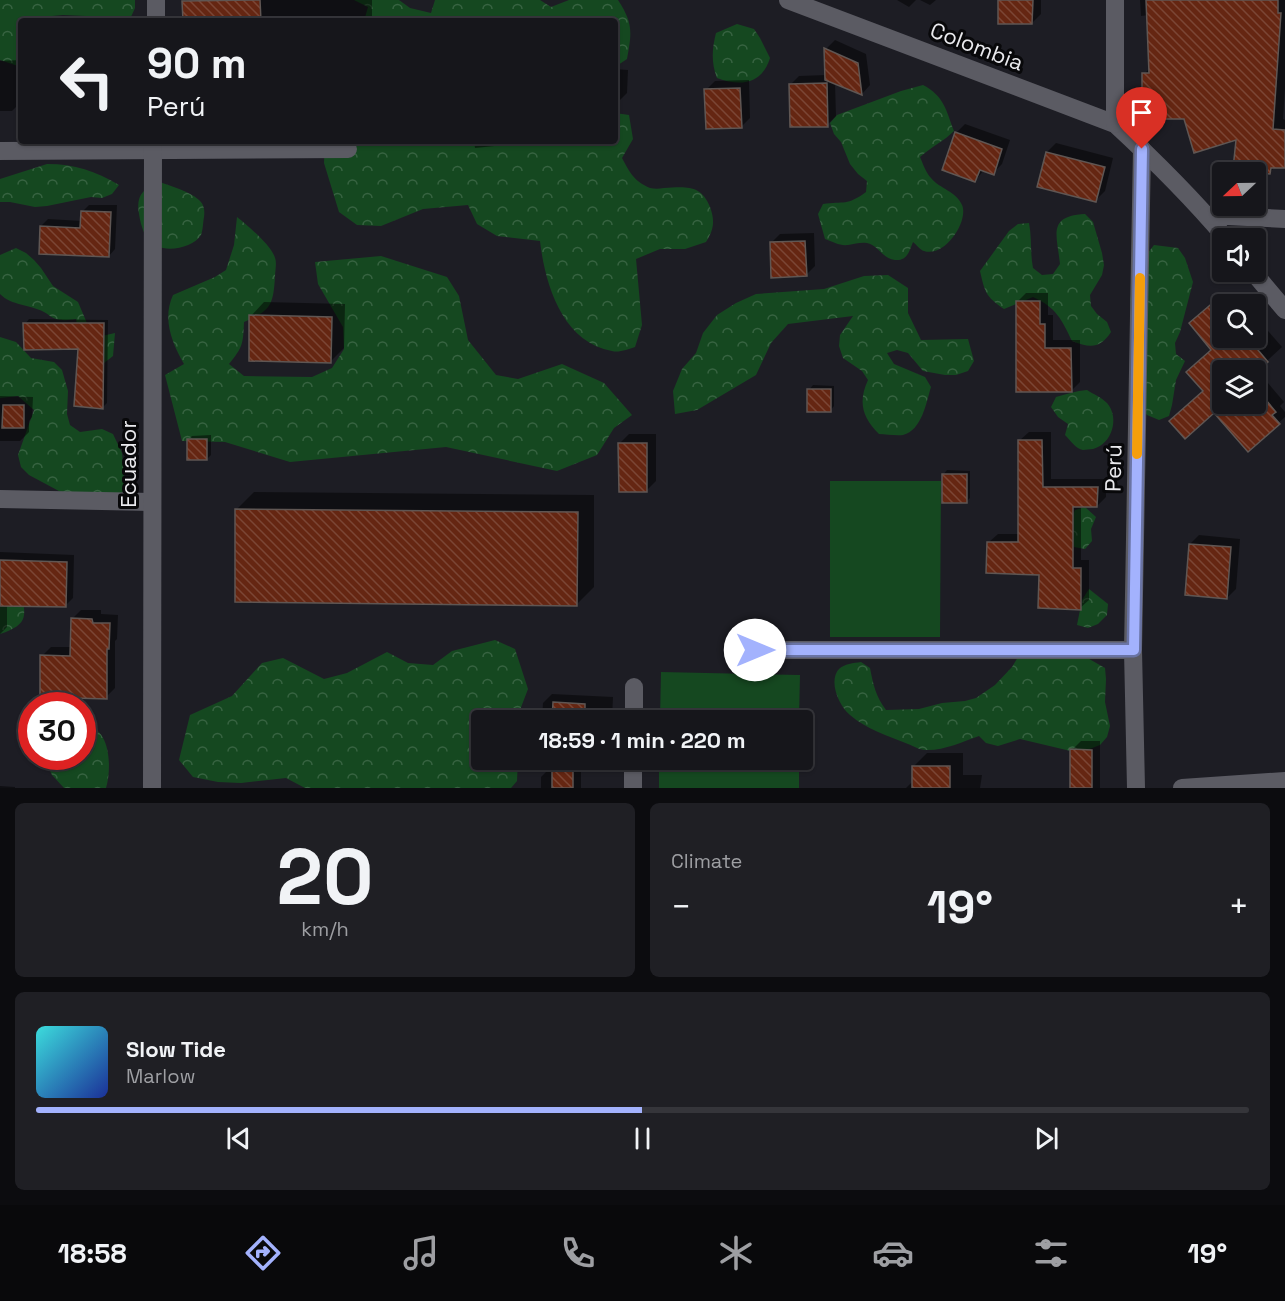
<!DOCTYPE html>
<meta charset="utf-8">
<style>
:root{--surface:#16161b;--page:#1f1f24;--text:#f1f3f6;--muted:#9e9fa3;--line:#35353a;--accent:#a3b2fd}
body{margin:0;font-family:"Space Grotesk",sans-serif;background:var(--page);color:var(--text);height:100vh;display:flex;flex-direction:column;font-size:22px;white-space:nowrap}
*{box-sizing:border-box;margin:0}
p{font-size:20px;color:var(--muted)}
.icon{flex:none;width:33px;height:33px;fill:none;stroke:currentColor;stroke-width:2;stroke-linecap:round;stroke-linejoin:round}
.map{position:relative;height:788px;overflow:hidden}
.panel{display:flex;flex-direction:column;gap:15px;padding:15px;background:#0c0c0f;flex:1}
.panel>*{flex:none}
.hud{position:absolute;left:18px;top:18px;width:600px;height:126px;border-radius:6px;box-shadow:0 2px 4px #0004,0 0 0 2px var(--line);background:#16161b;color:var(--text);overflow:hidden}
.needle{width:39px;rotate:248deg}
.fabs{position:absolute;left:1212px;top:162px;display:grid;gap:12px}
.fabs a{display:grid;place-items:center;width:54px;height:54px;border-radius:6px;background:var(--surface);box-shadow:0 2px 4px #0004,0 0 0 2px var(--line);font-size:30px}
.speed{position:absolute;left:18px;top:692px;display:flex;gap:12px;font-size:30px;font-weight:700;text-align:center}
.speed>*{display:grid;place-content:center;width:78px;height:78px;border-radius:50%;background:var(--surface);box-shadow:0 2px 4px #0004,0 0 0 2px var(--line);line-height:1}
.speed .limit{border:9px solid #d22;background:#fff;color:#111}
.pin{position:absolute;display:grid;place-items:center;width:51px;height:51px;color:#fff;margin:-62px -26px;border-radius:50% 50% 50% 0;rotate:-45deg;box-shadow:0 0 6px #0007}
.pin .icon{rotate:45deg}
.me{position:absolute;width:66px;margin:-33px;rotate:90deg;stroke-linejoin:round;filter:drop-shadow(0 0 4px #0008)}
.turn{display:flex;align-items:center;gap:21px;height:126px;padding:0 30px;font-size:27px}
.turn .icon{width:78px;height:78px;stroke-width:2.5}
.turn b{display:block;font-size:42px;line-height:51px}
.big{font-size:45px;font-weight:600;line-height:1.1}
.panel .widget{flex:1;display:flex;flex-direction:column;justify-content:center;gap:9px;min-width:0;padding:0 21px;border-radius:9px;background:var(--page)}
.panel .dial{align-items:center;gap:0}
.dial b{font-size:78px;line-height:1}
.song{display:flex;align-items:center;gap:18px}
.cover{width:72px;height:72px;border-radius:9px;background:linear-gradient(135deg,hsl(180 70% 55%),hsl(230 70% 35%))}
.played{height:6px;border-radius:3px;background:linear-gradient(90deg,var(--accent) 50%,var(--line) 50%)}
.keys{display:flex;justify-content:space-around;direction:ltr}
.heat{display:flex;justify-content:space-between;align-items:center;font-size:33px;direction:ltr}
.panel .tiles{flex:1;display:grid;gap:15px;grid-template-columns:1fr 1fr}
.widget:last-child{grid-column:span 2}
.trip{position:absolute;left:471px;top:710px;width:342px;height:60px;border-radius:6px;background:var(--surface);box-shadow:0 2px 4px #0004,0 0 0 2px var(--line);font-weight:600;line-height:60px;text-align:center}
.tabs{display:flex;height:96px;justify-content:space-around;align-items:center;background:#09090b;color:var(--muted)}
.tabs .icon{width:42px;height:42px}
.tabs .current{color:var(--accent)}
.tabs b{font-size:27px;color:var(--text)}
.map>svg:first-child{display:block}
.forest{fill:url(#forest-crowns)}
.green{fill:#154820}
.shadow{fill:#0007;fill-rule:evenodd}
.building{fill:url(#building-back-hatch);stroke:#5f5653;stroke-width:1.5}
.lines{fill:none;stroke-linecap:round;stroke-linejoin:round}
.minor{stroke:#5b5b63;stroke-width:18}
.route-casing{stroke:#6a74a4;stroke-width:15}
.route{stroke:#a3b2fd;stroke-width:10}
.slow{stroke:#f59e0b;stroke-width:10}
.labels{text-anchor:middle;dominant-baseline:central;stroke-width:6;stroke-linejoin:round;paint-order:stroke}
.street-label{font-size:22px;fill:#eaeaee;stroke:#08080a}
</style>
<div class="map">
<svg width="1285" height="788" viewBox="0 0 1285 788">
<defs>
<pattern id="forest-crowns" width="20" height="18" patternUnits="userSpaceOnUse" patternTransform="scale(1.5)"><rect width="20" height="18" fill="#154820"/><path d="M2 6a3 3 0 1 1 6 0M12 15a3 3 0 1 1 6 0" fill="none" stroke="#376341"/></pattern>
<pattern id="building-back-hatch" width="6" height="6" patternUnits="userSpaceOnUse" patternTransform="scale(1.5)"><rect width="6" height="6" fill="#652612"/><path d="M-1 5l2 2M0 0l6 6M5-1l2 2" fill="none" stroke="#7b4635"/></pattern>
</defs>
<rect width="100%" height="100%" fill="#1d1d24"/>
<g class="forest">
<polygon points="0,0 135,0 135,8 130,19 125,21 106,21 86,16 63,15 52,16 41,21 21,21 21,67 0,60"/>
<path d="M354,0H399L410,8L431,13L435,0H540L551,7L569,0H618C633,23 632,32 627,59L615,67V21H364L368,7Z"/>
<path d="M737,24L754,29L760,38L770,58C762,84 741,87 717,78C711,63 712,48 716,33Z"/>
<path d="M923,85C944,96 946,110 954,131C944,141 931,147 920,157C923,164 926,173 931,178C940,189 956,191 962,205C969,221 945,258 924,251C920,250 917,245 913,242C909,252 907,261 895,260C883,259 878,245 867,243C860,242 855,244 848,245C840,246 833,242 825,239L818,214L823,204C844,201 847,206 866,192L867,181L858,174L850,164L841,142L834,134L830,123L837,115L901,91Z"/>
<path d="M615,113L629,115L633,139L622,158C630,173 634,181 650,188C654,189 659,189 664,188C685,187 701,184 710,207C715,221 714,229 706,242L685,249H660L636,259L642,325L635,347C628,349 619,353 612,351C562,342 545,284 540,241L497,236L477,224L468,205L423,209L381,226L357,225L339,212L324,163L325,141H615Z"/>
<path d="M47,164C75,164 95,171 119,185L112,194L102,198L91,197L47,206L35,207L10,202H0V179Z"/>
<path d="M158,181C171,187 188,190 199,200C204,204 205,211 204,217C203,222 203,230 201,235C192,250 158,254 148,240C143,233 140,221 139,214C136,195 143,190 158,181Z"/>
<path d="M1085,214L1093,222L1102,253L1104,265L1102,275L1090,295L1091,306L1097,314L1107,322L1111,332C1100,349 1090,348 1072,341C1062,320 1056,307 1033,297L1004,309C985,296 985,292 980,271L1009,231L1018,224L1029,223C1032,238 1030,253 1033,268L1042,275L1053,274L1060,264C1057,235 1047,216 1085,214Z"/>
<path d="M237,217C247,225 272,246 275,258C277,263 275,271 275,277C273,306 271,310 244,322C243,344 243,347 229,364L244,376L312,377L332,368L344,349L343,327L318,284L315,262L381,256L447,277L459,296L468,340L496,375L518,379L562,364L604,383L632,415L614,428L597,455L557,471L446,447L290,462L225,442L182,441L165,375L184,364C172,343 162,319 173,295L215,277L226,270L234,245Z"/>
<polygon points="1154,245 1178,248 1185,258 1193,282 1180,332 1175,343 1176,354 1185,361 1176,380 1172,405 1169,416 1159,420 1147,415 1140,406 1130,299 1137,274 1147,254"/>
<path d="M16,248L26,253L34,260L41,268L53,286L78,302L92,335L102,336L115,333L113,356L104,363L93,364L78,330L76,319C69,320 63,321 56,319C52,318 48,314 44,312C29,304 12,306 0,294V255Z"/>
<path d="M888,275L908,288V313L921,340L968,339L974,361L968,371L956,375H945L923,371L908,353L897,350L887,353L894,364L925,377L931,387C926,403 922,430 903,435C896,436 886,434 879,434C862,417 858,402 868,380L862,371L843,358L839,346L840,335L853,316L788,324L771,343L756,375L697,410L675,414L673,391L682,369L696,353L703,333L717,315L736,303L756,294L824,289L864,276Z"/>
<polygon points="0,337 16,342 31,358 54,362 62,370 68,391 67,414 70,425 80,432 102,429 113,434 122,453 125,489 117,498 72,498 29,475 21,467 18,455 34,410 18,396 0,398"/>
<path d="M1087,390C1093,394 1101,397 1107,403C1120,418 1112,444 1093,449C1089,449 1086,450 1083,450C1076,449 1070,440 1065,435L1068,424L1058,417L1051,407L1056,397C1067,394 1076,391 1087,390Z"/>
<polygon points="1085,507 1096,517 1091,529 1092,541 1085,549 1074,547 1070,522 1075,510"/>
<path d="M0,583L20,589C26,615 30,624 0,634Z"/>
<polygon points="1089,589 1108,604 1107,615 1098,624 1088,628 1077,625 1082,600"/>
<polygon points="495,640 515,649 528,689 520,710 520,720 482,720 482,759 518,759 517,781 511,788 305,788 286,778 241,783 218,782 193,777 179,760 190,715 232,696 262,663 283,658 324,679 347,673 387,652 408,663 433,665 452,651"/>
<path d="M1084,656L1105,668L1106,679L1105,702L1110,726L1107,737L1100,745L1079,753L1020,739L998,746L986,743L979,736C962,742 943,751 925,750C920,750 913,746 908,744C888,736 866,729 850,715C839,706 828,681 839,669C844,664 854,663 861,662L870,668C873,684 876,697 886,710L919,709L942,703L965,701L976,698L995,685L1012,667L1018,657Z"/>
<path d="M83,725C111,726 112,768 106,788H64L52,775L43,756H82Z"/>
</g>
<g class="green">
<polygon points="830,481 941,481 940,637 830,637"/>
<polygon points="661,672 800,675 799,720 660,720"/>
<rect x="659" y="759" width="140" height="29"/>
</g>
<g class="shadow">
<polygon points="185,0 372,0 372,21 184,21 184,2"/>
<polygon points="897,0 916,0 909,7"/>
<polygon points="920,0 936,0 930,5"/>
<polygon points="999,0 1041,0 1041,14 1032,23"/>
<polygon points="1140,0 1285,0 1285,88 1283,119 1285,120 1285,167 1276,166 1270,172 1249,169 1237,138 1157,105 1144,74 1151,67 1149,15 1141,16"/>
<polygon points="835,40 866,54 870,85 862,94 835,83 836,116 827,125 790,85 799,76 826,75 826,49"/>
<polygon points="21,60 21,102 12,111 0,111 0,61"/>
<polygon points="615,69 628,70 627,93 619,101 615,100"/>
<polygon points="749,80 750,118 741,127 706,90 715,81"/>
<polygon points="965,124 1010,140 1002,164 993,173 984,170 975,181 956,133"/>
<polygon points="474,141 508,141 504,145 475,148"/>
<polygon points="1056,143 1113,158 1105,191 1096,200 1047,152"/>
<polygon points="89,205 117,205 115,249 109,256 41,226 48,219 82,221 82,212"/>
<polygon points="814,233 815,266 806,275 771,243 780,234"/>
<path d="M1226,292L1236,304H1222V338H1256V317L1282,347L1257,370L1284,402L1280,406L1285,412V417L1248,450L1205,390L1212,349L1199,314ZM1222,370H1256V404H1222Z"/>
<polygon points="1026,293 1048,293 1048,315 1053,315 1053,340 1080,340 1080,382 1071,391 1017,391 1017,302"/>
<polygon points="264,302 345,304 344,348 331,361 251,316"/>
<polygon points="29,319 108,320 107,403 103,407 80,347 25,324"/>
<polygon points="813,385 834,386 834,406 830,411 809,390"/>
<polygon points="0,396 33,397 32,417 29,421 29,432 20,441 0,441"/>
<polygon points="1029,432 1051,432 1051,479 1106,479 1106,497 1097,506 1081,505 1081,560 1089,560 1089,600 1080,608 1040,574 989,542 998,534 1019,534 1020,440"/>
<polygon points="629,434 656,434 656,481 647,490 620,443"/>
<polygon points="211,435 211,455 207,459 188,440 192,436"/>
<polygon points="947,470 970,471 970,498 966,502 943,475"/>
<polygon points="254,492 594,495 594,587 577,604 237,509"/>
<polygon points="1199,535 1240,539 1236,589 1227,598 1190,544"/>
<polygon points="0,552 74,555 73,598 65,606 7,604 7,627 0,634"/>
<polygon points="81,610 101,610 101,614 118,615 117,639 115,641 115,688 106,697 42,656 51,647 71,647 72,619"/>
<polygon points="552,694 613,697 612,719 611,720 542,720 543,703"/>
<polygon points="1081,741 1100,741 1100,788 1072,788 1072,750"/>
<polygon points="927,753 963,753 963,775 982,775 980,788 906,788 913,781 914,766"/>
<polygon points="553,759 589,759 584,765 581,765 581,788 541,788 541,777 550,768 553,768"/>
<polygon points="0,786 15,787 15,788 0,788"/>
</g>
<g class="building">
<polygon points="260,0 261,21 183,21 182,1"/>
<polygon points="998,0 1033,0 1032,24 998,24"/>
<polygon points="1146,0 1278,0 1278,13 1281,13 1273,129 1285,130 1285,168 1271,168 1270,174 1247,172 1247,170 1233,169 1236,140 1194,153 1184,119 1156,119 1156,107 1142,107 1142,73 1149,73"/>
<polygon points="824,48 858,63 862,95 825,80"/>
<polygon points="827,83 828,127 790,127 789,84"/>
<polygon points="740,88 742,128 706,129 704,89"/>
<polygon points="955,132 1002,149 994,175 980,170 975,182 942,170"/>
<polygon points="1046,152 1105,167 1096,202 1037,187"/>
<polygon points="81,211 111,212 109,257 39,254 40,226 80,228"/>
<polygon points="805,241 807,276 771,278 770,242"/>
<polygon points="1216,300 1222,308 1222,338 1248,338 1268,362 1256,373 1256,370 1222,370 1222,404 1256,404 1256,388 1276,412 1272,415 1280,424 1248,452 1214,413 1185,439 1169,421 1203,391 1186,372 1211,350 1189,323"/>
<polygon points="1016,301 1040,301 1040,324 1045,324 1045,348 1071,348 1072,392 1016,392"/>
<polygon points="249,315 332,317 331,363 249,361"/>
<polygon points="23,323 104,323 103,409 74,406 78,349 24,350"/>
<rect x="807" y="389" width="24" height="23"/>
<polygon points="3,405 24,405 24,428 2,428"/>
<rect x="187" y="439" width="20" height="21"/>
<polygon points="1018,440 1042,440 1043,487 1098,487 1097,507 1073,507 1073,568 1081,568 1081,610 1038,608 1039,575 986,573 987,542 1018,542"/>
<polygon points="618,443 647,443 647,492 619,492"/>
<rect x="942" y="474" width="25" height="29"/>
<polygon points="235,509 578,512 577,606 235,602"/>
<polygon points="1189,544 1231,547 1227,599 1185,595"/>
<polygon points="0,560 67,562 66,607 0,606"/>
<polygon points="71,618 92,619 93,623 110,623 109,649 107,649 107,699 40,697 40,655 70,656"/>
<polygon points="553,702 585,704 585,720 552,720"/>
<polygon points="1070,749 1092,750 1092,788 1070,788"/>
<polygon points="552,759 584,759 584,766 573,766 573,788 552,788"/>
<rect x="912" y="766" width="38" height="22"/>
</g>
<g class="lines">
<g class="minor">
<path d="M788,0L1115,124C1154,160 1192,198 1226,238"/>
<polyline points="1115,0 1115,124"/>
<polyline points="156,21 156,0"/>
<polyline points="0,151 348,149"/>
<polyline points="1207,215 1285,219"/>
<polyline points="1253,272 1285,310"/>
<polyline points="0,499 152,502"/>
<polyline points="755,650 1133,650"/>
<polyline points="634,720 634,687"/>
<polyline points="152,788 153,141"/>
<polyline points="633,788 633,759"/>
<polyline points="1136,788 1133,650 1142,149"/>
<polyline points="1182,788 1285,781"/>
</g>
</g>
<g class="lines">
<defs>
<polyline id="route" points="755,650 1134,650 1142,149"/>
</defs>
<use href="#route" class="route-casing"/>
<use href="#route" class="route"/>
<polyline class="slow" points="1137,454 1140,278"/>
</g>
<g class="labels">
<g class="street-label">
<text transform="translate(977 46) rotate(21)">Colombia</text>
<text transform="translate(128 464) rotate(-90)">Ecuador</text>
<text transform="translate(1113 468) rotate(-89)">Perú</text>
</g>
</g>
</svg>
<div class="fabs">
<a><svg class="needle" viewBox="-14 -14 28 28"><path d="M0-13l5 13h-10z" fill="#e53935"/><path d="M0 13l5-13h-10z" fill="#9e9fa3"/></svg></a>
<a><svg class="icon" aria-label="sound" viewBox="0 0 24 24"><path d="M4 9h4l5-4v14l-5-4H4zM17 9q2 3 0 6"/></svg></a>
<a><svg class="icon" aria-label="search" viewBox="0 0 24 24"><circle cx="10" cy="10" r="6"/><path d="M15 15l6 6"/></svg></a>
<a><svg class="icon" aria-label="layers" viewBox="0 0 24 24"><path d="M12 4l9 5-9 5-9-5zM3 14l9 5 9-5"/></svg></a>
</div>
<div class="speed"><div class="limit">30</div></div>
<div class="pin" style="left:1142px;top:149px;background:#d93025"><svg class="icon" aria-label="arrive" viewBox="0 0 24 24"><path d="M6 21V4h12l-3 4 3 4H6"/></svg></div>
<svg class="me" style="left:755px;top:650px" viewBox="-20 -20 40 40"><circle r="19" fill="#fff"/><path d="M0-13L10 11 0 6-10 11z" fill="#a3b2fd"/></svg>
<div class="trip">18:59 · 1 min · 220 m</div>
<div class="hud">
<div class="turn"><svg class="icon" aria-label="left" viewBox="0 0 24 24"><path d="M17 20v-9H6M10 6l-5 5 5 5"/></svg><div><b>90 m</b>Perú</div></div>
</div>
</div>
<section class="panel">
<div class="tiles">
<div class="widget dial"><b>20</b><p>km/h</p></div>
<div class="widget"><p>Climate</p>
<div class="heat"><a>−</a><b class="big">19°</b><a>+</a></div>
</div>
<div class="widget">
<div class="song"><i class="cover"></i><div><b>Slow Tide</b><p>Marlow</p></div></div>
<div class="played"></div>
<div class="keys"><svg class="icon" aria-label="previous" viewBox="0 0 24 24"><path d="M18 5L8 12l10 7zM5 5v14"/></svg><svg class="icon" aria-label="pause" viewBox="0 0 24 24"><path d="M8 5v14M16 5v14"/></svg><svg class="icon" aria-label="next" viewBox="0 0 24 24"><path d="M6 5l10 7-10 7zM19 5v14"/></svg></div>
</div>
</div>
</section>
<nav class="tabs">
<b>18:58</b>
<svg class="icon current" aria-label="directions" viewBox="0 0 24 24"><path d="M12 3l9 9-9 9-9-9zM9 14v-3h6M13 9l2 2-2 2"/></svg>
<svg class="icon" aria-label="music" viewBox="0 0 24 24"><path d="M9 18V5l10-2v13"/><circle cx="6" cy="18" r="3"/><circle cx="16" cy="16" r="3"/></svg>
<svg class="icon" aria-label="phone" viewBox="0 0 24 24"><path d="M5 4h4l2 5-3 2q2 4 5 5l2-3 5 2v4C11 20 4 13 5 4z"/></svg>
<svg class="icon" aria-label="climate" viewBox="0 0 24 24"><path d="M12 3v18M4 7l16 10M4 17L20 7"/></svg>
<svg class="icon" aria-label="car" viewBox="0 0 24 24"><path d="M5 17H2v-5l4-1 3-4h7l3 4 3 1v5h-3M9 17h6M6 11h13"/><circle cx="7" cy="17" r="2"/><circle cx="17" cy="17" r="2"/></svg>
<svg class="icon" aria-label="filters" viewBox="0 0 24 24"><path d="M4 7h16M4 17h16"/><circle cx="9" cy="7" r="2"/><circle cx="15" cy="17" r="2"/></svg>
<b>19°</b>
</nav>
